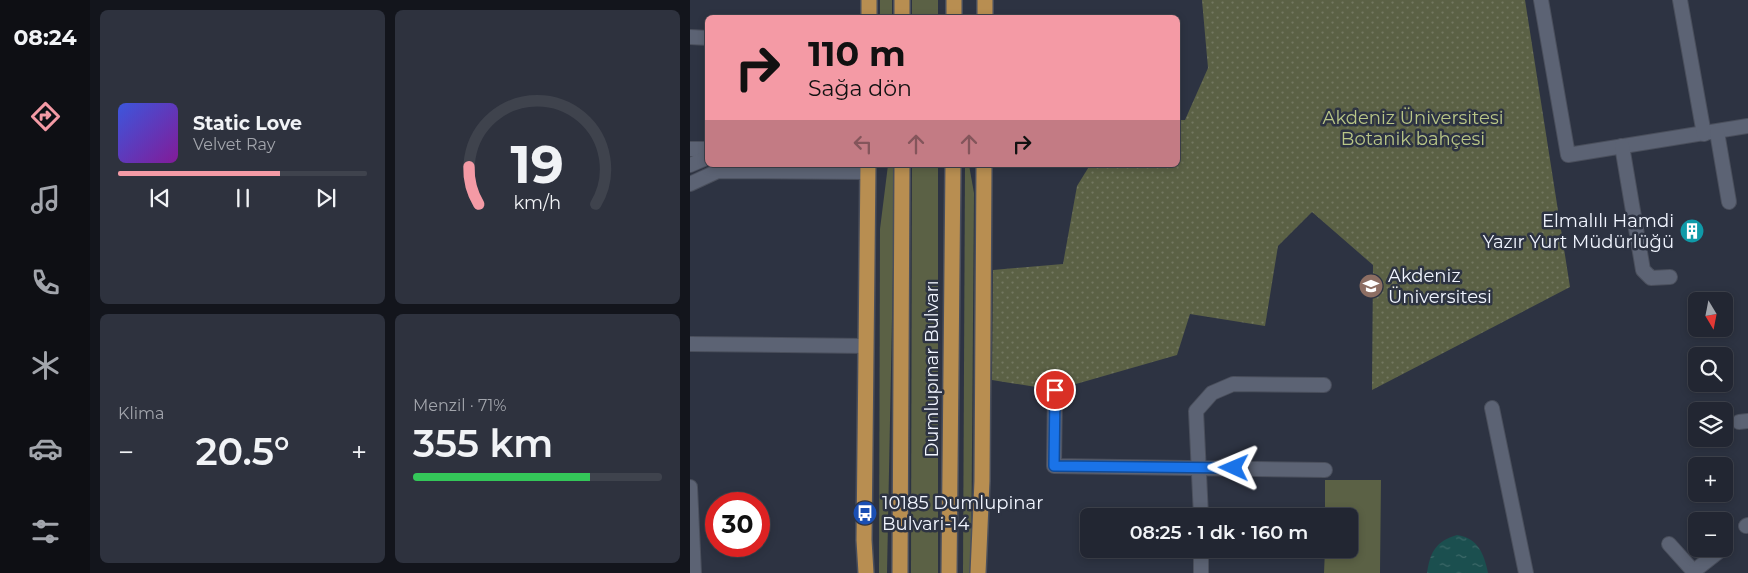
<!DOCTYPE html>
<html lang="tr">
<meta charset="utf-8">
<style>
:root{--surface:#222632;--page:#2e323e;--text:#f1f3f6;--muted:#a2a5ac;--line:#3f434d;--accent:#f49aa5}
body{margin:0;font-family:Montserrat,sans-serif;background:var(--page);color:var(--text);height:100vh;display:flex;flex-direction:column;font-size:19px;white-space:nowrap}
*{box-sizing:border-box;margin:0}
p{font-size:16px;color:var(--muted)}
.icon{flex:none;width:28px;height:28px;fill:none;stroke:currentColor;stroke-width:2;stroke-linecap:round;stroke-linejoin:round}
.map{position:relative;flex:1;overflow:hidden}
.drawer{display:flex;flex-direction:column;gap:10px;padding:10px;background:#13151c;width:600px}
.drawer>*{flex:none}
.banner{position:absolute;left:15px;top:15px;width:475px;height:152px;border-radius:8px;box-shadow:0 2px 8px #0003,0 0 0 1px var(--line);background:#f49aa5;color:#111;overflow:hidden}
.needle{width:32px;rotate:170deg}
.controls{position:absolute;left:998px;top:292px;display:grid;gap:10px}
.controls a{display:grid;place-items:center;width:45px;height:45px;border-radius:8px;background:var(--surface);box-shadow:0 2px 8px #0003,0 0 0 1px var(--line);font-size:25px}
.speed{position:absolute;left:15px;top:492px;display:flex;gap:10px;font-size:25px;font-weight:700;text-align:center}
.speed>*{display:grid;place-content:center;width:65px;height:65px;border-radius:50%;background:var(--surface);box-shadow:0 2px 8px #0003,0 0 0 1px var(--line);line-height:1}
.speed .limit{border:8px solid #d22;background:#fff;color:#111}
.pin{position:absolute;display:grid;place-items:center;width:42px;height:42px;color:#fff;margin:-21px;border:2px solid #fff;border-radius:50%;box-shadow:0 1px 5px #0007}
.me{position:absolute;width:55px;margin:-28px;rotate:271deg;stroke-linejoin:round;filter:drop-shadow(0 0 4px #0008)}
.turn{display:flex;align-items:center;gap:18px;height:105px;padding:0 20px;font-size:22px}
.turn .icon{width:65px;height:65px;stroke-width:2.5}
.turn b{display:block;font-size:35px;line-height:42px}
.lanes{display:flex;align-items:center;height:48px;padding:0 20px;background:#0003;justify-content:center;gap:25px;direction:ltr}
.lanes .off{opacity:.35}
.big{font-size:38px;font-weight:600;line-height:1.1}
.drawer .card{flex:1;display:flex;flex-direction:column;justify-content:center;gap:8px;min-width:0;padding:0 18px;border-radius:8px;background:var(--page)}
.drawer .dial{align-items:center;gap:0}
.dial svg{height:130px;overflow:visible;fill:none;stroke:var(--line);stroke-width:7;stroke-linecap:round;text-anchor:middle}
.dial text{fill:var(--text);stroke:none}
.song{display:flex;align-items:center;gap:15px}
.cover{width:60px;height:60px;border-radius:8px;background:linear-gradient(135deg,hsl(230 70% 55%),hsl(290 70% 35%))}
.played{height:5px;border-radius:2px;background:linear-gradient(90deg,var(--accent) 65%,var(--line) 65%)}
.keys{display:flex;justify-content:space-around;direction:ltr}
.heat{display:flex;justify-content:space-between;align-items:center;font-size:28px;direction:ltr}
.charge{height:8px;border-radius:4px;background:linear-gradient(90deg,#34c759 71%,var(--line) 0)}
.drawer .tiles{flex:1;display:grid;gap:10px;grid-template-columns:repeat(2,1fr)}
.trip{position:absolute;left:390px;top:508px;width:278px;height:50px;border-radius:8px;background:var(--surface);box-shadow:0 2px 8px #0003,0 0 0 1px var(--line);font-weight:600;line-height:50px;text-align:center}
main{display:flex;flex:1;min-height:0}
.tabs{display:flex;flex-direction:column;width:90px;justify-content:space-around;align-items:center;background:#0e0f14;color:var(--muted)}
.tabs .icon{width:35px;height:35px}
.tabs .current{color:var(--accent)}
.tabs b{font-size:22px;color:var(--text)}
.map>svg:first-child{display:block}
.green{fill:#5b6145}
.park{fill:url(#park-dots)}
.water{fill:url(#water-ripples)}
.lines{fill:none;stroke-linecap:round;stroke-linejoin:round}
.minor-casing{stroke:#4a4f5c;stroke-width:16}
.major-casing{stroke:#4a4f5c;stroke-width:18}
.minor{stroke:#5c6374;stroke-width:14}
.major{stroke:#b88e51;stroke-width:15}
.route-casing{stroke:#114b97;stroke-width:12}
.route{stroke:#1a73e8;stroke-width:9}
.labels{text-anchor:middle;dominant-baseline:central;stroke-width:5;stroke-linejoin:round;paint-order:stroke}
.park-label{font-size:18px;fill:#b9c687;stroke:#2d3342}
.poi-label{font-size:18px;fill:#f1f5ff;stroke:#2d3342;text-anchor:start}
.street-label{font-size:18px;fill:#f1f5ff;stroke:#2d3342}
</style>
<main>
<nav class="tabs">
<b>08:24</b>
<svg class="icon current" aria-label="directions" viewBox="0 0 24 24"><path d="M12 3l9 9-9 9-9-9zM9 14v-3h6M13 9l2 2-2 2"/></svg>
<svg class="icon" aria-label="music" viewBox="0 0 24 24"><path d="M9 18V5l10-2v13"/><circle cx="6" cy="18" r="3"/><circle cx="16" cy="16" r="3"/></svg>
<svg class="icon" aria-label="phone" viewBox="0 0 24 24"><path d="M5 4h4l2 5-3 2q2 4 5 5l2-3 5 2v4C11 20 4 13 5 4z"/></svg>
<svg class="icon" aria-label="climate" viewBox="0 0 24 24"><path d="M12 3v18M4 7l16 10M4 17L20 7"/></svg>
<svg class="icon" aria-label="car" viewBox="0 0 24 24"><path d="M5 17H2v-5l4-1 3-4h7l3 4 3 1v5h-3M9 17h6M6 11h13"/><circle cx="7" cy="17" r="2"/><circle cx="17" cy="17" r="2"/></svg>
<svg class="icon" aria-label="filters" viewBox="0 0 24 24"><path d="M4 7h16M4 17h16"/><circle cx="9" cy="7" r="2"/><circle cx="15" cy="17" r="2"/></svg>
</nav>
<section class="drawer">
<div class="tiles">
<div class="card">
<div class="song"><i class="cover"></i><div><b>Static Love</b><p>Velvet Ray</p></div></div>
<div class="played"></div>
<div class="keys"><svg class="icon" aria-label="previous" viewBox="0 0 24 24"><path d="M18 5L8 12l10 7zM5 5v14"/></svg><svg class="icon" aria-label="pause" viewBox="0 0 24 24"><path d="M8 5v14M16 5v14"/></svg><svg class="icon" aria-label="next" viewBox="0 0 24 24"><path d="M6 5l10 7-10 7zM19 5v14"/></svg></div>
</div>
<div class="card dial"><svg viewBox="0 0 100 80">
<path d="M14 69A42 42 0 1 1 86 69"/>
<path d="M14 69A42 42 0 0 1 8 46" stroke="#f49aa5"/>
<text x="50" y="56" font-size="32" font-weight="700">19</text>
<text x="50" y="72" font-size="11">km/h</text>
</svg></div>
<div class="card"><p>Klima</p>
<div class="heat"><a>−</a><b class="big">20.5°</b><a>+</a></div>
</div>
<div class="card"><p>Menzil · 71%</p><b class="big">355 km</b><div class="charge"></div></div>
</div>
</section>
<div class="map">
<svg width="1058" height="573" viewBox="0 0 1058 573">
<defs>
<pattern id="park-dots" width="8" height="8" patternUnits="userSpaceOnUse" patternTransform="scale(1.25)"><rect width="8" height="8" fill="#5b6145"/><path d="M2 2h.1M6 6h.1" fill="none" stroke="#737861" stroke-width="1.8" stroke-linecap="round"/></pattern>
<pattern id="water-ripples" width="26" height="14" patternUnits="userSpaceOnUse" patternTransform="scale(1.25)"><rect width="26" height="14" fill="#1b4f4f"/><path d="M2 4q2-2 4 0t4 0M15 11q2-2 4 0t4 0" fill="none" stroke="#3d6969"/></pattern>
</defs>
<rect width="100%" height="100%" fill="#2d3342"/>
<g class="green">
<rect x="190" y="0" width="12" height="17"/>
<rect x="222" y="0" width="26" height="17"/>
<polygon points="198,165 205,165 197,573 189,573 190,229"/>
<polygon points="222,165 248,165 248,573 221,573"/>
<polygon points="275,165 279,165 284,193 281,573 273,573"/>
<polygon points="635,480 691,480 690,573 634,573 635,549 659,549 659,516 635,516"/>
</g>
<polygon class="park" points="512,0 835,0 880,287 682,390 683,265 622,212 588,246 575,326 500,314 487,355 365,390 302,380 303,270 373,264 387,186 400,165 488,165 488,120 495,120 518,68"/>
<path class="water" d="M767,535C788,538 794,554 798,573H737C740,552 746,541 767,535Z"/>
<g class="lines">
<defs>
<g id="minor">
<polyline points="851,0 878,155 1058,126"/>
<polyline points="990,0 1014,134"/>
<polyline points="0,37 18,38"/>
<polyline points="1027,132 1039,202"/>
<polyline points="932,146 953,270 961,278 980,277"/>
<polyline points="0,149 18,149"/>
<polyline points="0,165 14,159 18,155"/>
<polyline points="0,184 28,171 178,172"/>
<polyline points="0,344 176,346"/>
<polyline points="365,390 364,466 635,470"/>
<polyline points="802,408 836,573"/>
<polyline points="1049,422 1058,421"/>
<polyline points="0,487 4,573"/>
<polyline points="511,516 506,411 522,393 543,384 634,385"/>
<polyline points="1056,526 1058,525"/>
<polyline points="979,544 1005,573"/>
<polyline points="511,549 511,573"/>
<polyline points="1004,571 1032,549"/>
</g>
<g id="major">
<polyline points="212,0 212,18"/>
<polyline points="179,18 179,0"/>
<polyline points="264,18 264,0"/>
<polyline points="295,18 295,0"/>
<polyline points="176,573 174,540 178,165"/>
<polyline points="210,573 212,165"/>
<polyline points="259,573 263,165"/>
<polyline points="288,573 292,481 294,165"/>
</g>
</defs>
<use href="#minor" class="minor-casing"/>
<use href="#major" class="major-casing"/>
<use href="#minor" class="minor"/>
<use href="#major" class="major"/>
</g>
<g class="lines">
<defs>
<polyline id="route" points="365,390 364,466 544,468"/>
</defs>
<use href="#route" class="route-casing"/>
<use href="#route" class="route"/>
</g>
<defs>
<symbol id="building-disc" viewBox="-11 -11 22 22"><circle r="9.5" fill="#0f9aa8" stroke="#2d3342"/><path d="M-4-6H4V6H1V3H-1V6H-4ZM-2.5-4.3h1.7v1.8h-1.7ZM.8-4.3h1.7v1.8H.8ZM-2.5-1h1.7V.8h-1.7ZM.8-1h1.7V.8H.8Z" fill="#fff"/></symbol>
<symbol id="university-disc" viewBox="-11 -11 22 22"><circle r="9.5" fill="#8d6e63" stroke="#2d3342"/><path d="M0-5L7-2L0 1L-7-2ZM-4 1L0 2.5L4 1V4Q0 6-4 4Z" fill="#fff"/></symbol>
<symbol id="bus-disc" viewBox="-11 -11 22 22"><circle r="9.5" fill="#1a4fb4" stroke="#2d3342"/><path d="M-5-6H5V4H4V6H2V4H-2V6H-4V4H-5ZM-3.5-4V0h7V-4ZM-3.5 1.2v1.5H-2V1.2ZM2 1.2v1.5H3.5V1.2Z" fill="#fff"/></symbol>
</defs>
<g fill-rule="evenodd">
<use href="#building-disc" x="988" y="217" width="28" height="28"/>
<use href="#university-disc" x="667" y="272" width="28" height="28"/>
<use href="#bus-disc" x="161" y="499" width="28" height="28"/>
</g>
<g class="labels">
<g class="park-label">
<text x="723" y="118">Akdeniz Üniversitesi<tspan x="723" dy="21">Botanik bahçesi</tspan></text>
</g>
<g class="poi-label">
<text x="984" y="221" text-anchor="end">Elmalılı Hamdi<tspan x="984" dy="21">Yazır Yurt Müdürlüğü</tspan></text>
<text x="698" y="276">Akdeniz<tspan x="698" dy="21">Üniversitesi</tspan></text>
<text x="192" y="503">10185 Dumlupinar<tspan x="192" dy="21">Bulvari-14</tspan></text>
</g>
<g class="street-label">
<text transform="translate(242 369) rotate(-90)">Dumlupınar Bulvarı</text>
</g>
</g>
</svg>
<div class="controls">
<a><svg class="needle" viewBox="-14 -14 28 28"><path d="M0-13l5 13h-10z" fill="#e53935"/><path d="M0 13l5-13h-10z" fill="#a2a5ac"/></svg></a>
<a><svg class="icon" aria-label="search" viewBox="0 0 24 24"><circle cx="10" cy="10" r="6"/><path d="M15 15l6 6"/></svg></a>
<a><svg class="icon" aria-label="layers" viewBox="0 0 24 24"><path d="M12 4l9 5-9 5-9-5zM3 14l9 5 9-5"/></svg></a>
<a>+</a>
<a>−</a>
</div>
<div class="speed"><div class="limit">30</div></div>
<div class="pin" style="left:365px;top:390px;background:#d93025"><svg class="icon" aria-label="arrive" viewBox="0 0 24 24"><path d="M6 21V4h12l-3 4 3 4H6"/></svg></div>
<svg class="me" style="left:544px;top:468px" viewBox="-20 -20 40 40"><path d="M0-17L14 15 0 8-14 15z" fill="#1a73e8" stroke="#fff" stroke-width="4"/></svg>
<div class="trip">08:25 · 1 dk · 160 m</div>
<div class="banner">
<div class="turn"><svg class="icon" aria-label="right" viewBox="0 0 24 24"><path d="M7 20v-9h11M14 6l5 5-5 5"/></svg><div><b>110 m</b>Sağa dön</div></div>
<div class="lanes"><svg class="icon off" aria-label="left" viewBox="0 0 24 24"><path d="M17 20v-9H6M10 6l-5 5 5 5"/></svg><svg class="icon off" aria-label="ahead" viewBox="0 0 24 24"><path d="M12 20V5M6 11l6-6 6 6"/></svg><svg class="icon off" aria-label="ahead" viewBox="0 0 24 24"><path d="M12 20V5M6 11l6-6 6 6"/></svg><svg class="icon" aria-label="right" viewBox="0 0 24 24"><path d="M7 20v-9h11M14 6l5 5-5 5"/></svg></div>
</div>
</div>
</main>
